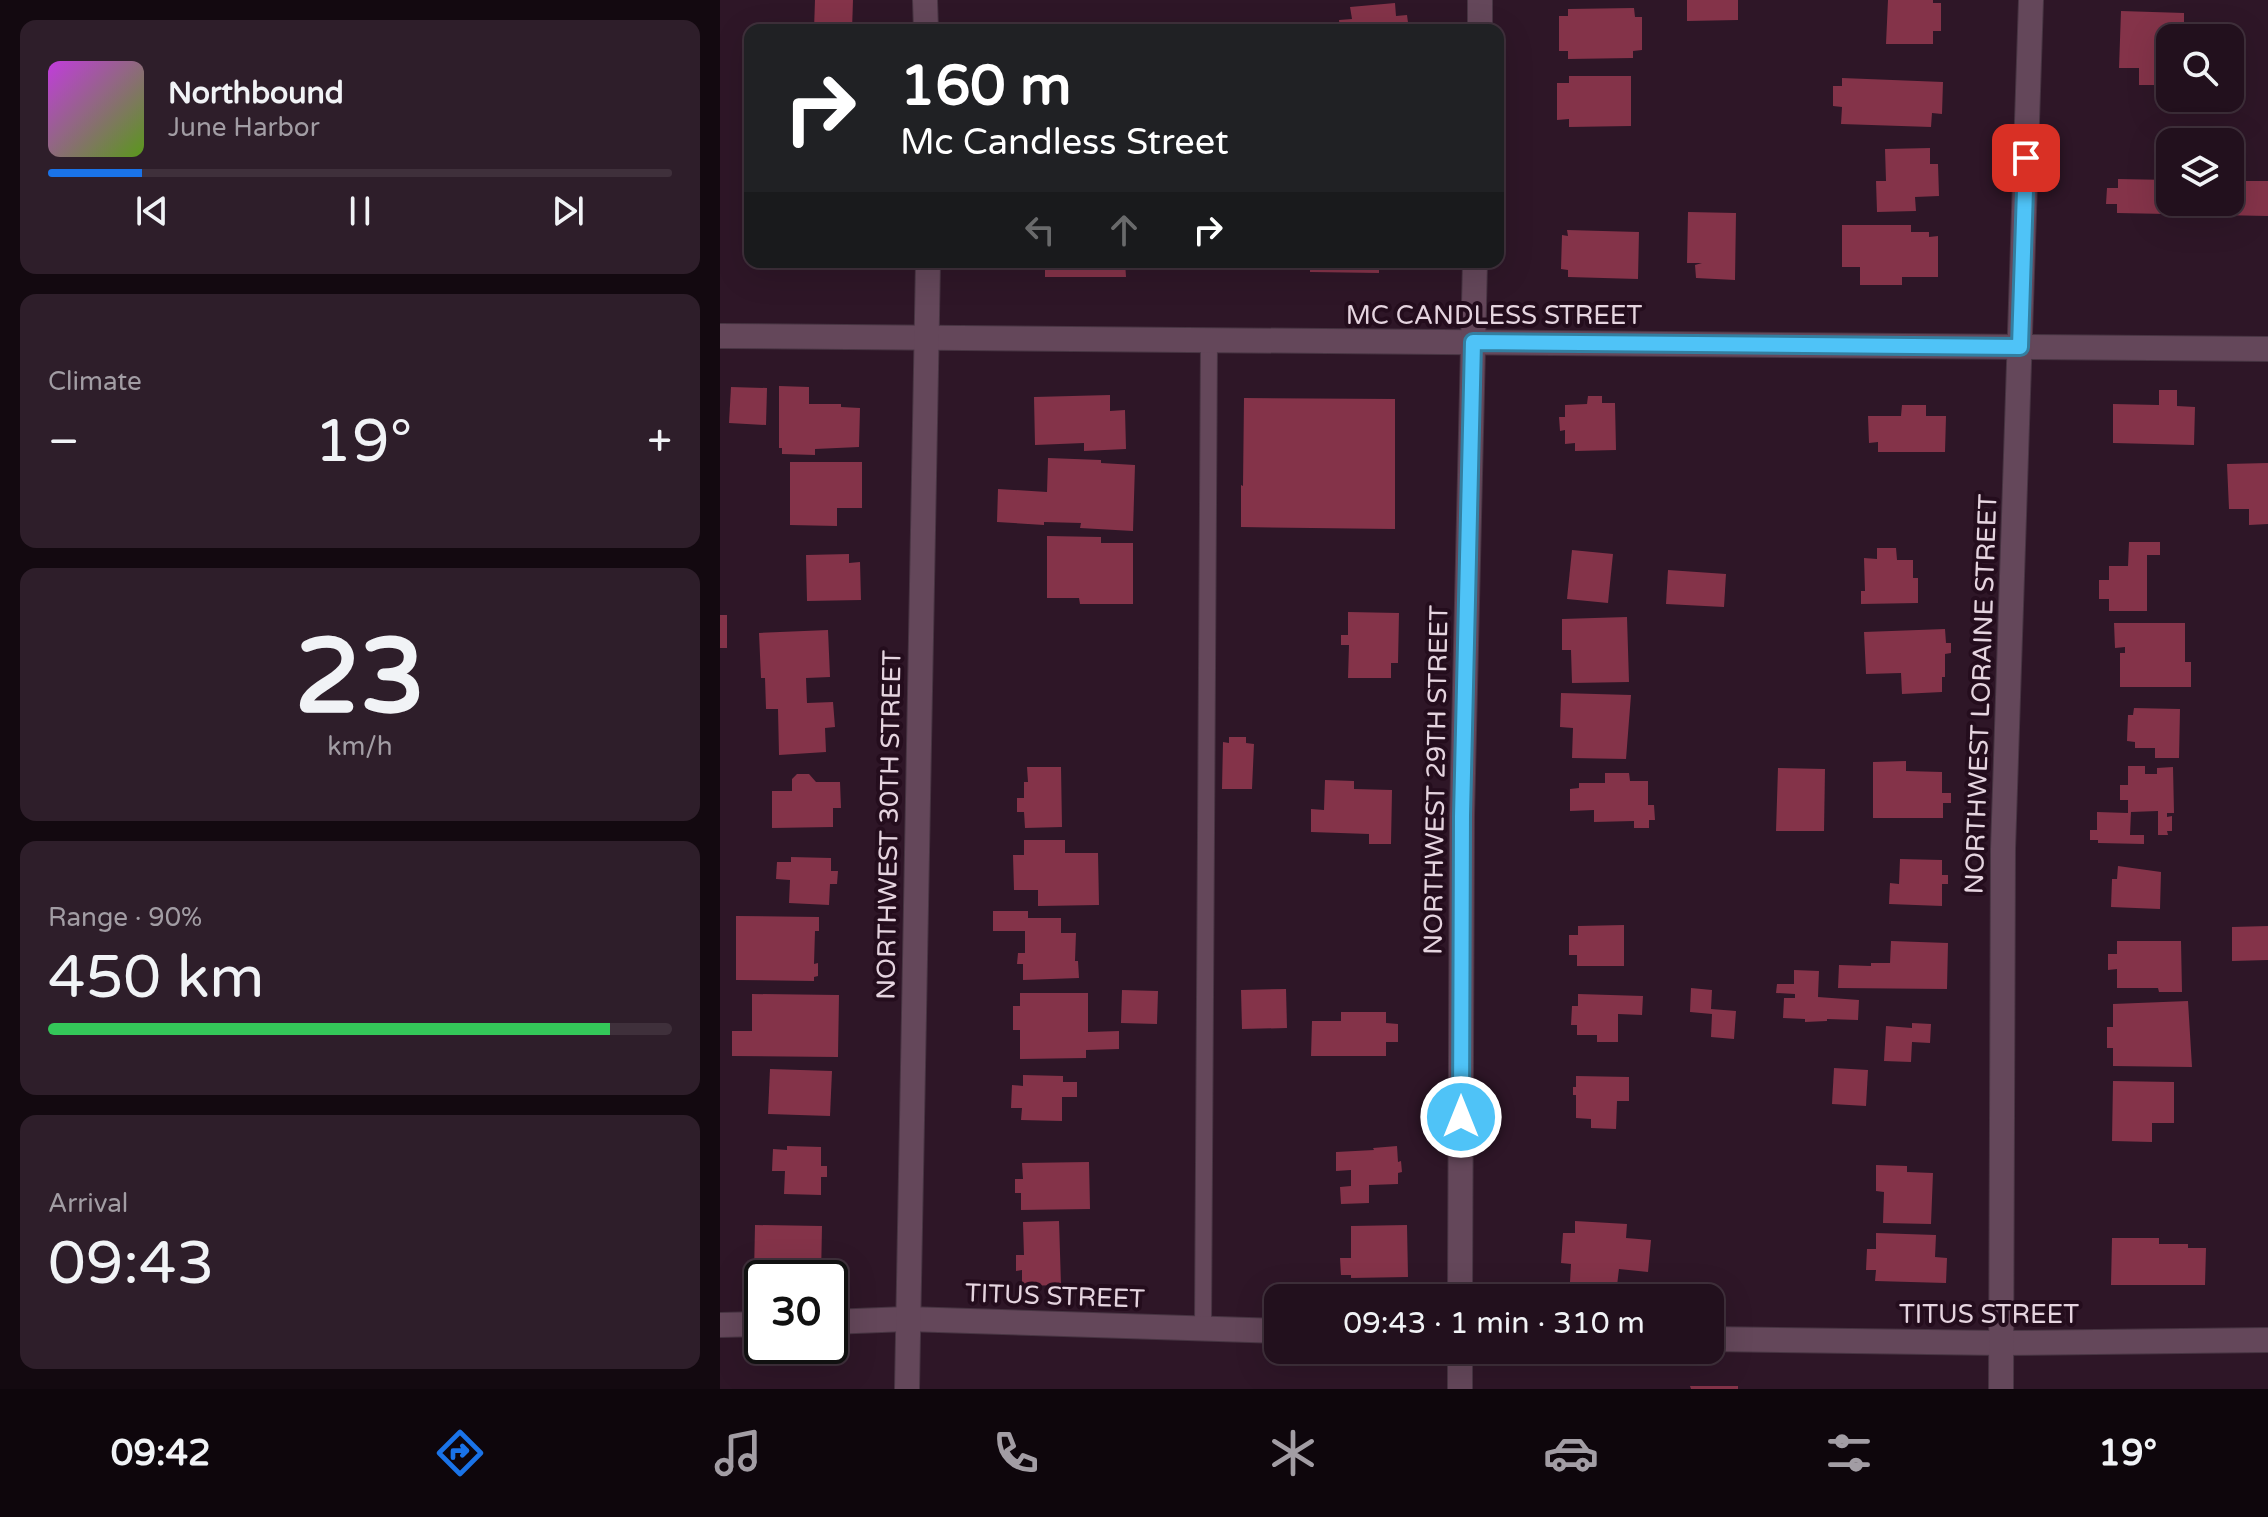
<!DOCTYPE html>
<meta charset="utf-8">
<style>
:root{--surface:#22101d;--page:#2e1e2a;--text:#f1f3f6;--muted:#a29da4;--line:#3f303b;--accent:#1a73e8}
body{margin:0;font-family:"Varela Round",sans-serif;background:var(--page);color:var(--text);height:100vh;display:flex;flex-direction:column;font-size:30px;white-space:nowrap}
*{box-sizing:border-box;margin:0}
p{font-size:26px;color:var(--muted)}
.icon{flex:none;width:44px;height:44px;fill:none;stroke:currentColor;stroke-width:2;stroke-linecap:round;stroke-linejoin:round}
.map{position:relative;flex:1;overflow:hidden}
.details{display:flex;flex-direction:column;gap:20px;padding:20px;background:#130910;width:720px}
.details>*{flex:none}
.hud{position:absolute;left:24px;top:24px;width:760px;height:244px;border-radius:16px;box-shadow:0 8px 32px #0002,0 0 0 2px var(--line);background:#202124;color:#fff;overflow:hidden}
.buttons{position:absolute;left:1436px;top:24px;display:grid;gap:16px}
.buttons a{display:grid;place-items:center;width:88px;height:88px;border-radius:16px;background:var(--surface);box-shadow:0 8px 32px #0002,0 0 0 2px var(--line);font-size:40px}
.speed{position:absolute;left:24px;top:1260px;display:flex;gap:16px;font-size:40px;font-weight:700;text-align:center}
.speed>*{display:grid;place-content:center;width:104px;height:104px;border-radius:50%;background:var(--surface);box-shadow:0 8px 32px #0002,0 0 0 2px var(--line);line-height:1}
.speed .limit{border:4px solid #111;border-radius:12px;background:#fff;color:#111}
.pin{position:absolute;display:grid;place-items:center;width:68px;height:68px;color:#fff;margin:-34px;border-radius:16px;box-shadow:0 4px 12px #0006}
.me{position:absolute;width:88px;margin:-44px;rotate:0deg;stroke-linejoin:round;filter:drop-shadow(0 0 6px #0008)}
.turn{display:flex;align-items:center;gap:28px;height:168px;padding:0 24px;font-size:36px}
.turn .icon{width:104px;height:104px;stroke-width:2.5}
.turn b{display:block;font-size:56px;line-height:68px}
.lanes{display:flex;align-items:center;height:76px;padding:0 24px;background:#0003;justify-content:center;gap:40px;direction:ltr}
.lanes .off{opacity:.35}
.big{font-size:60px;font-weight:600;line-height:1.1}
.details .card{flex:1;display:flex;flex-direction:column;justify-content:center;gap:12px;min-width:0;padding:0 28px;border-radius:16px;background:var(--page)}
.details .dial{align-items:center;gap:0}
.dial b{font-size:104px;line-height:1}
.song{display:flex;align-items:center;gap:24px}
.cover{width:96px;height:96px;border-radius:12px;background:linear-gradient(135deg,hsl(290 70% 55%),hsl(90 70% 35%))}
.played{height:8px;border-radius:4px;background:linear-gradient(90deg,var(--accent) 15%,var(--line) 15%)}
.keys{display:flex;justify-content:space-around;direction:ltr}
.heat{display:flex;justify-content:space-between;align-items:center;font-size:44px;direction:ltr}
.charge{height:12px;border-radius:6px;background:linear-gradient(90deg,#34c759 90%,var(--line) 0)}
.trip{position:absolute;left:544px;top:1284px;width:460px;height:80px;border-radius:16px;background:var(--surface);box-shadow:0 8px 32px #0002,0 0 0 2px var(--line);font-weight:600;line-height:80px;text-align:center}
.tab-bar{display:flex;height:128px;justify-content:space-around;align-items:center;background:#0e060c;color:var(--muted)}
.tab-bar .icon{width:56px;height:56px}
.tab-bar .active{color:var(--accent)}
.tab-bar b{font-size:36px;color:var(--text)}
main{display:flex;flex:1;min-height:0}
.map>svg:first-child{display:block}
.building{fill:#843349}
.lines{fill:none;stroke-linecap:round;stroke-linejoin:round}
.lane-casing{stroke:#473442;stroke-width:18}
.street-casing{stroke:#473442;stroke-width:26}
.lane{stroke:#64475a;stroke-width:16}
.street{stroke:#64475a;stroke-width:24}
.route-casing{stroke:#337fa1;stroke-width:20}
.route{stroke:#4fc3f7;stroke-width:14}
.labels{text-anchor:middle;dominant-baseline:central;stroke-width:8;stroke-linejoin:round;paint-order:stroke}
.street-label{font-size:26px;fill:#e5d4df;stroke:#240d1d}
</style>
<main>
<section class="details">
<div class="card">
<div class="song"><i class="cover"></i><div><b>Northbound</b><p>June Harbor</p></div></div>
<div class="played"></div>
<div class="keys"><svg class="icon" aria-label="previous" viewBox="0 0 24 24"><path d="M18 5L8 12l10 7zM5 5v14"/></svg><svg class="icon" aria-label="pause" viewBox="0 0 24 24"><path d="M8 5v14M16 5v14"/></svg><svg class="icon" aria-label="next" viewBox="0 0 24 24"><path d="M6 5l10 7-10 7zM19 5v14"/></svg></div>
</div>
<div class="card"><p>Climate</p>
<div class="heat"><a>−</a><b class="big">19°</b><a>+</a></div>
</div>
<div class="card dial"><b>23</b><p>km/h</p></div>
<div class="card"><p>Range · 90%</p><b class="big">450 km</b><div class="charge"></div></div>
<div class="card"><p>Arrival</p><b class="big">09:43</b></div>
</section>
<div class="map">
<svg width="1548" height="1389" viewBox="0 0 1548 1389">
<rect width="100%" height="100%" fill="#2e1627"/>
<g class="building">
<polygon points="95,0 133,0 132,30 94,30"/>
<polygon points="967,0 1018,0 1018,20 967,21"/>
<polygon points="1168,0 1213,0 1213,3 1221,3 1221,31 1213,31 1213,44 1166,44"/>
<polygon points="675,3 676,16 687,15 689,30 620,30 619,20 632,19 630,7"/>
<polygon points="914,8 915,17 922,17 922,50 913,51 913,58 848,59 848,51 839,51 839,16 848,16 848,9"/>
<polygon points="1401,11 1464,13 1464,38 1450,38 1450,42 1447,42 1447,56 1450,56 1450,85 1419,85 1419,68 1399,68"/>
<polygon points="849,76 911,76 911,126 849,127 849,119 837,120 837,83 849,83"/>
<polygon points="1122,78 1223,82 1222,114 1212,113 1211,127 1121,124 1122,107 1113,106 1113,86 1122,86"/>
<polygon points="1210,148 1210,164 1218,164 1219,196 1195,197 1196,211 1157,212 1156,181 1166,181 1165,149"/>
<polygon points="1398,179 1450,180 1450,202 1510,202 1510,181 1548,181 1548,216 1397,213 1397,204 1386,204 1387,188 1398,188"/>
<polygon points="968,212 1016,213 1015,280 976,278 975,265 982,263 967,263"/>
<polygon points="1122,225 1191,225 1191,232 1209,232 1209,237 1218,236 1218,277 1182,277 1182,285 1140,285 1140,267 1122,267"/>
<polygon points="847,230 919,232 918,279 848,277 848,270 841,269 842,235 848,236"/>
<polygon points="325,262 405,262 406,277 325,277"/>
<polygon points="590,262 659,262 659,273 590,272"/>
<polygon points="59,386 89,387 89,404 121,404 121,407 140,408 139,447 95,449 95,455 62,454 62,448 59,448"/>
<polygon points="11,387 47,388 46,425 9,423"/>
<polygon points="1439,390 1457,390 1457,406 1475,407 1474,445 1393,443 1393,404 1439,405"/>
<polygon points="390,395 390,411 405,410 406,449 364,451 364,443 315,445 314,397"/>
<polygon points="868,396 882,396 882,403 895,403 896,450 855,451 855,443 845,444 845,430 840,431 839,417 845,417 845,405 867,404"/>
<polygon points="524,398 675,399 675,529 521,527 521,485 523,486"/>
<polygon points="1182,405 1206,405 1206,416 1226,416 1225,452 1158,452 1158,442 1149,443 1148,416 1181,416"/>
<polygon points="328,458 381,460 381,463 415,465 413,531 360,528 361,523 324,522 324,525 277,522 278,489 327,492"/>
<polygon points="70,462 142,462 142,508 117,508 117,526 70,525"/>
<polygon points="1548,463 1548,524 1529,525 1529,509 1509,509 1507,464"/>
<polygon points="327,536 381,537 381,543 413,543 413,604 360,604 359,598 327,598"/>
<polygon points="1409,542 1440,542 1440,555 1427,555 1427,611 1389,611 1389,599 1379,599 1379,580 1389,580 1389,566 1408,566"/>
<polygon points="1157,548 1176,548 1177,560 1193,560 1193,578 1198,578 1198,603 1141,604 1141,591 1145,591 1144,558 1157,559"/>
<polygon points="852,550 893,554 888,603 847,599"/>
<polygon points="129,554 129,563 140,562 141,600 87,601 86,555"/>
<polygon points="948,570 1006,574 1004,607 946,604"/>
<polygon points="628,612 679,613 678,663 671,663 671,678 628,678 629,645 621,645 621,635 628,635"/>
<rect x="0" y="615" width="7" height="33"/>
<polygon points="907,617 909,682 852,683 851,650 842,650 842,619"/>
<polygon points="1394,623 1465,623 1465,662 1471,662 1471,687 1400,687 1400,653 1405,653 1405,647 1395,648"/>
<polygon points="1225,629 1226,643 1231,643 1231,653 1225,654 1225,677 1222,677 1222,692 1182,694 1181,673 1146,674 1144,632"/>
<polygon points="108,630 110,677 86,678 87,703 113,702 115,727 105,728 106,752 59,755 58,709 46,709 45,678 41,678 39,633"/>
<polygon points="841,693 911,695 906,759 852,758 853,728 840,727"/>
<polygon points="1414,708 1460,709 1459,758 1435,758 1435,748 1415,748 1415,742 1407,741 1408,715 1413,715"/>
<polygon points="509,737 526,737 526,743 534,744 532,789 502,789 503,742 509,743"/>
<polygon points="1186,761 1186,771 1222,772 1222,793 1231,793 1231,803 1223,803 1223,818 1153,818 1153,762"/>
<polygon points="1408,766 1425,766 1425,774 1437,774 1437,768 1453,767 1454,813 1447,813 1447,817 1452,816 1452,831 1447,831 1448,835 1438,835 1438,811 1411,812 1410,835 1424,835 1424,844 1378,843 1378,840 1370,840 1370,830 1377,830 1377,812 1408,813 1408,800 1400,800 1400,785 1408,785"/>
<polygon points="307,767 341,767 342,827 305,828 304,812 297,812 297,798 304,798 304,782 308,782"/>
<polygon points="1058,768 1105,769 1104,831 1056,831"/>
<polygon points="885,773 909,773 910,781 928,781 928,805 934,805 935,820 929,820 929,828 914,828 914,821 874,822 874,810 850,811 850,789 859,788 859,783 885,783"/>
<polygon points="77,774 89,774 96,782 120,782 121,808 113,808 113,827 52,828 52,791 72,791 72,779"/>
<polygon points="605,780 634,781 634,789 672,790 671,844 649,844 649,834 591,832 591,809 604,810"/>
<polygon points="304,840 345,840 345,853 378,853 379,905 318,906 318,890 294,890 293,855 304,855"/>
<polygon points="71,857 111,858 111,871 118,871 117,884 110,884 109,905 69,903 70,880 56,879 57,862 71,862"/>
<polygon points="1180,859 1222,860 1222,875 1228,875 1228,884 1222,884 1222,906 1169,904 1170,883 1179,884"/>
<polygon points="1398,866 1441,872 1440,909 1391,907 1392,879 1397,879"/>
<polygon points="273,911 308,911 308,918 341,918 341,933 356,933 355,961 358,961 359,978 303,980 303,964 297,964 298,953 305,953 305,931 273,931"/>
<polygon points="16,916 99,917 99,931 95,931 94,964 98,963 98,976 94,977 94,981 16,980"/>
<polygon points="904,925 904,966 857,966 857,955 849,955 849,935 858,935 858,926"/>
<polygon points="1548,926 1548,960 1512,961 1512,927"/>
<polygon points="1171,941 1228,943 1227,989 1118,988 1119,965 1151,966 1151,963 1170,963"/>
<polygon points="1397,941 1461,941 1462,992 1439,992 1438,988 1397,988 1397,969 1388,970 1388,954 1397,954"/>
<polygon points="1074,970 1099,971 1098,997 1139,1000 1138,1020 1107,1019 1107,1021 1085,1022 1085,1019 1063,1018 1064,998 1075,998 1075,994 1056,993 1057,984 1074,984"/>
<polygon points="971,988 992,990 991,1009 1016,1011 1014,1039 991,1037 992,1014 970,1012"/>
<polygon points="566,989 567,1028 522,1029 521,990"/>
<polygon points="402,990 438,991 437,1024 401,1023"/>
<polygon points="300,993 368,993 368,1032 399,1031 399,1049 366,1050 366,1058 300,1059 300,1030 293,1030 293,1006 300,1006"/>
<polygon points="32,994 119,995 118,1057 12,1056 12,1031 32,1031"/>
<polygon points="858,994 923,996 922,1015 898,1014 898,1042 877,1042 877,1035 857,1035 857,1025 851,1025 852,1006 858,1006"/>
<polygon points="1468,1001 1472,1067 1393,1066 1393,1048 1387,1048 1387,1027 1393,1027 1393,1004"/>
<polygon points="621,1012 666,1012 666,1023 678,1024 678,1042 666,1042 666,1056 591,1056 592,1021 621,1021"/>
<polygon points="1192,1023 1211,1024 1210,1043 1192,1042 1191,1062 1164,1061 1166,1026 1192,1028"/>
<polygon points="1114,1068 1148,1070 1146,1106 1112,1104"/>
<polygon points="50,1069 112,1071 110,1116 48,1114"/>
<polygon points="303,1075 343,1076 343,1082 357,1082 357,1097 342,1097 342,1121 301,1120 302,1108 291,1108 292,1085 303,1086"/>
<polygon points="856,1076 909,1077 909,1101 897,1101 896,1129 871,1128 871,1119 856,1118 856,1095 853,1095 853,1087 856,1087"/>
<polygon points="1393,1081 1454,1082 1454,1123 1432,1123 1432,1142 1392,1141"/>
<polygon points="67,1146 101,1147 101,1166 107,1166 107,1177 101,1177 101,1195 64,1194 65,1171 52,1171 53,1149 67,1150"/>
<polygon points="677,1146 678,1162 681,1161 682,1172 678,1173 678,1184 649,1185 649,1203 621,1204 620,1187 631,1186 631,1170 616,1171 616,1152 654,1150 653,1148"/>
<polygon points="369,1162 370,1209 301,1210 301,1193 295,1193 295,1179 303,1179 302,1163"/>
<polygon points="1156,1165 1187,1166 1187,1172 1213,1173 1211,1224 1163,1223 1164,1192 1156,1191"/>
<polygon points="339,1221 341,1285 302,1286 302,1270 296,1271 296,1255 304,1255 303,1222"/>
<polygon points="855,1221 907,1224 906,1238 931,1240 928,1272 899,1269 897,1286 850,1282 851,1264 841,1263 843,1233 855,1233"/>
<polygon points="35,1225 102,1226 101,1278 60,1278 60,1275 34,1275"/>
<polygon points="687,1225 688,1277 631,1278 631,1275 621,1275 620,1258 631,1258 631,1226"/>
<polygon points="1156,1233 1216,1235 1215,1257 1227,1258 1226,1283 1155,1281 1156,1270 1146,1270 1147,1249 1156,1249"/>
<polygon points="1392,1238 1439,1238 1439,1244 1468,1244 1468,1248 1486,1248 1485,1285 1391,1285"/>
<polygon points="970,1386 1018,1386 1018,1389 971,1389"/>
</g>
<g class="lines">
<defs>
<polyline id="lane" points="483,1328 489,340"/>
<g id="street">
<polyline points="205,0 206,30"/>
<polyline points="760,30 760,0"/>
<polyline points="0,336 1548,349"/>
<polyline points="740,1298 742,816 755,262"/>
<polyline points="110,1322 187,1319 558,1331"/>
<polyline points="0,1325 42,1324"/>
<polyline points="990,1339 1281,1343 1548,1340"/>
<polyline points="187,1389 208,262"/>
<polyline points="740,1389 740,1350"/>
<polyline points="1281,1389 1283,849 1311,0"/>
</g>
</defs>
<use href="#lane" class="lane-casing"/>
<use href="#street" class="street-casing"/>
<use href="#lane" class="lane"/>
<use href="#street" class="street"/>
</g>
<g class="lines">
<defs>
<polyline id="route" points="741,1117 742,816 753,342 1300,347 1306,158"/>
</defs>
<use href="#route" class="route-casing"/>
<use href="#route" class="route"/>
</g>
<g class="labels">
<g class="street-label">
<text x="774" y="315">MC CANDLESS STREET</text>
<text transform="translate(1261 694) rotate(-88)">NORTHWEST LORAINE STREET</text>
<text transform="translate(716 780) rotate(-89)">NORTHWEST 29TH STREET</text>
<text transform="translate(169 825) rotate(-89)">NORTHWEST 30TH STREET</text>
<text transform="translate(335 1296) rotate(2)">TITUS STREET</text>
<text x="1269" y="1314">TITUS STREET</text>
</g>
</g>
</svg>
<div class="buttons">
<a><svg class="icon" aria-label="search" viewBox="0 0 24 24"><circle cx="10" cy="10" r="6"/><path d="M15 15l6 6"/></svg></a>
<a><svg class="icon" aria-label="layers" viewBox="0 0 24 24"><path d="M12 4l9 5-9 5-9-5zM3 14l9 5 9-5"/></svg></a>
</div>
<div class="speed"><div class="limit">30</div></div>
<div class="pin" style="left:1306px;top:158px;background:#d93025"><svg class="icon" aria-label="arrive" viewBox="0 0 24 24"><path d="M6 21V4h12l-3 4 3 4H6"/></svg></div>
<svg class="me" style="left:741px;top:1117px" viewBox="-20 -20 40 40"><circle r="17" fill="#4fc3f7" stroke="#fff" stroke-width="3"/><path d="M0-11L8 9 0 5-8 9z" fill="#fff"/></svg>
<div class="trip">09:43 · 1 min · 310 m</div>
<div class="hud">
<div class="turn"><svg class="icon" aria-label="right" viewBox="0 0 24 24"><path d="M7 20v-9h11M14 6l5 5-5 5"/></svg><div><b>160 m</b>Mc Candless Street</div></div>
<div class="lanes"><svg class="icon off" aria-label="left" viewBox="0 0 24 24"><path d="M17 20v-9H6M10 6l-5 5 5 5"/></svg><svg class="icon off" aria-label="ahead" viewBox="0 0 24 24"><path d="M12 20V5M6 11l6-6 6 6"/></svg><svg class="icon" aria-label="right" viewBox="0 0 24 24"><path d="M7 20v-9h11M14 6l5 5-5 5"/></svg></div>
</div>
</div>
</main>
<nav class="tab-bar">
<b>09:42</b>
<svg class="icon active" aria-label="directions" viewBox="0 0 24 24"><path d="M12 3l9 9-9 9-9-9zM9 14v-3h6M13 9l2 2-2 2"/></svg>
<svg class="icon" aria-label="music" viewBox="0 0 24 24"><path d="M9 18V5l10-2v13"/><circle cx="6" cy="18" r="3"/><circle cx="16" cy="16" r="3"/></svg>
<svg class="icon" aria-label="phone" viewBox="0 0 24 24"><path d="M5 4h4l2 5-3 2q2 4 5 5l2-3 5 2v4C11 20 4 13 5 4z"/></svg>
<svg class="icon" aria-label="climate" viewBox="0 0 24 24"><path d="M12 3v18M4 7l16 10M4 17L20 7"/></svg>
<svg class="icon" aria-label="car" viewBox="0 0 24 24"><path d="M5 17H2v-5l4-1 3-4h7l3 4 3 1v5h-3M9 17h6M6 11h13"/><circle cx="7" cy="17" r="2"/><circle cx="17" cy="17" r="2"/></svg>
<svg class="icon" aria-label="filters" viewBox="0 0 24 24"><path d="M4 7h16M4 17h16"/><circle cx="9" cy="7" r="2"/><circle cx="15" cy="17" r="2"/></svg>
<b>19°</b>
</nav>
